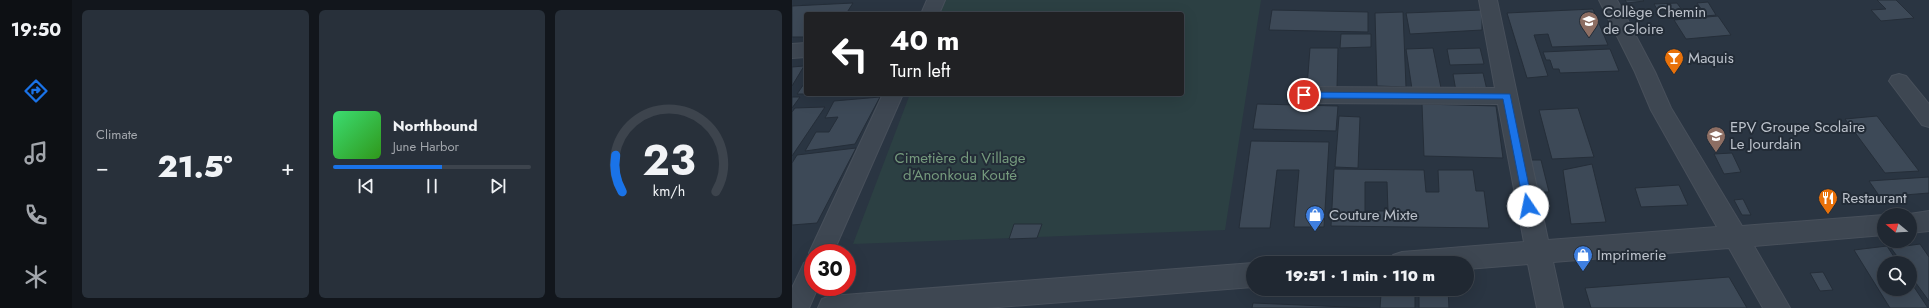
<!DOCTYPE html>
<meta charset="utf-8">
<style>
:root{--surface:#202832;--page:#28303a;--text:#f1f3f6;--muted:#a2a6ac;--line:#3d444d;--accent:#1a73e8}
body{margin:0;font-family:Jost,sans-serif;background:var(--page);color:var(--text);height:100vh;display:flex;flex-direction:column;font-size:15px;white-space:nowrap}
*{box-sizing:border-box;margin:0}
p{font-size:13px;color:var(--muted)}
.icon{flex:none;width:22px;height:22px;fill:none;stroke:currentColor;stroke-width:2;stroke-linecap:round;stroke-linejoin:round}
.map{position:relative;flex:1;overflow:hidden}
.panel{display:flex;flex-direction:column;gap:10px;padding:10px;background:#12161c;width:720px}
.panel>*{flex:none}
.guide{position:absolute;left:12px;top:12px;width:380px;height:84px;border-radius:4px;box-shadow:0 4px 16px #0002,0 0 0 1px var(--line);background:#202124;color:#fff;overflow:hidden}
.needle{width:26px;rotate:288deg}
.tools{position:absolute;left:1085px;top:208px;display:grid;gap:8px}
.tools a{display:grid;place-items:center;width:40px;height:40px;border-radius:50%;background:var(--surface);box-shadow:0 4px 16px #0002,0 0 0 1px var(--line);font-size:20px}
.speed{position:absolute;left:12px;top:244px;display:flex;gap:8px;font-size:20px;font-weight:700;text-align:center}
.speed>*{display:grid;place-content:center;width:52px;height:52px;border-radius:50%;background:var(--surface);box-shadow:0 4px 16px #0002,0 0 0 1px var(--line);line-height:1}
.speed .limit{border:6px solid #d22;background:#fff;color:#111}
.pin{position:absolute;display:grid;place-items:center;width:34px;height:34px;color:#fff;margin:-17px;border:2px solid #fff;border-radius:50%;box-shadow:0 1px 4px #0007}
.me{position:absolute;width:44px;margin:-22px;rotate:349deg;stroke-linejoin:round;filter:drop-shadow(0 0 3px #0008)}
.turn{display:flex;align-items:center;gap:14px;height:84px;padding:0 20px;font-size:18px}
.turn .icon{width:52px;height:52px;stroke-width:2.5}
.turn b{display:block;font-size:28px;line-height:34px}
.big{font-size:30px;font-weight:800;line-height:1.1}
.panel .tile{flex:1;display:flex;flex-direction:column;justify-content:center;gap:6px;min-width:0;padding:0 14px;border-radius:6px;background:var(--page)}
.panel .dial{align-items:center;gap:0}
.dial svg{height:104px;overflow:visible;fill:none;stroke:var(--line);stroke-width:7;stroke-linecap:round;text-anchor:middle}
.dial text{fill:var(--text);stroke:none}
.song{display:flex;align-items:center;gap:12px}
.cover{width:48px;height:48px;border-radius:6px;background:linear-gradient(135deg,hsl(140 70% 55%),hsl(110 70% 35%))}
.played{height:4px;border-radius:2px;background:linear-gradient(90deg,var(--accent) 55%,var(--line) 55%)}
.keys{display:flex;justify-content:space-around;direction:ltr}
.heat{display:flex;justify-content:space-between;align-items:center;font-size:22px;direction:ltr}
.panel .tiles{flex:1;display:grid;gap:10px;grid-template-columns:repeat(3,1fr)}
.trip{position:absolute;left:454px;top:256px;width:228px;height:40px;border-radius:20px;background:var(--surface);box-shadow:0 4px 16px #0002,0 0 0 1px var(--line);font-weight:800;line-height:40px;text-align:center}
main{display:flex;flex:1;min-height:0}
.tabs{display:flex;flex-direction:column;width:72px;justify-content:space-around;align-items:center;background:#0d1014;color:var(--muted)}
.tabs .icon{width:28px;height:28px}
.tabs .current{color:var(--accent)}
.tabs b{font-size:18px;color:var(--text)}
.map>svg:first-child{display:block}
.green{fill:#2c4043}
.building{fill:#3d4957;stroke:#252e39;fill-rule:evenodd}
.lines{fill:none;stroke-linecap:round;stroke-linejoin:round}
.street-casing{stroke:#48505b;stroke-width:2}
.street{fill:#3e4752;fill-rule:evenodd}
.route{fill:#1a73e8;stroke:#114b97}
.labels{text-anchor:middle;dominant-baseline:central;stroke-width:4;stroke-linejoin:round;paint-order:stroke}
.poi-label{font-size:15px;fill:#bcc2cb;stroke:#232c37;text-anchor:start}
.park-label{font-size:15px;fill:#759a7d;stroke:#232c37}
</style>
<main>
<nav class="tabs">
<b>19:50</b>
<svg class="icon current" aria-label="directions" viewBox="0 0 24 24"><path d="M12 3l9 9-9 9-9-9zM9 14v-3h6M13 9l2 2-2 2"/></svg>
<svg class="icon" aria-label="music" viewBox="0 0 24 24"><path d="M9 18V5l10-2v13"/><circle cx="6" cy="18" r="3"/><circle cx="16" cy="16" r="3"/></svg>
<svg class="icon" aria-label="phone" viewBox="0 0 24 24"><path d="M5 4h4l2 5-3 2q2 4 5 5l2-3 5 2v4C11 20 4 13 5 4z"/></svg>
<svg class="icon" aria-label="climate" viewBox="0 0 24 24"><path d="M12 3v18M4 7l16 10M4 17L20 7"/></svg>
</nav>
<section class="panel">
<div class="tiles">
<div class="tile"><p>Climate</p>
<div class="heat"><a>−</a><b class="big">21.5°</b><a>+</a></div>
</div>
<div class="tile">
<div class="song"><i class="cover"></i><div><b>Northbound</b><p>June Harbor</p></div></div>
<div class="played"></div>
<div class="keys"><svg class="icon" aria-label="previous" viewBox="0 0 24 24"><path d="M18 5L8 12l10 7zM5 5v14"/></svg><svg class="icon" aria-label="pause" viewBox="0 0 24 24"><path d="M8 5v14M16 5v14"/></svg><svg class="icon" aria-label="next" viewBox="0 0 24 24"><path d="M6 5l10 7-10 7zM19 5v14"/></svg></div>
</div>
<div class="tile dial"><svg viewBox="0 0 100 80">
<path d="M14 69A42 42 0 1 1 86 69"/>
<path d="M14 69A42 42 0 0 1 9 41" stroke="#1a73e8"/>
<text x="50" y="56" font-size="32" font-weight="700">23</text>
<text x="50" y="72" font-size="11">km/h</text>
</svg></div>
</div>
</section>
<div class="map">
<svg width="1137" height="308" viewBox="0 0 1137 308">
<rect width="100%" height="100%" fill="#2a3542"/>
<polygon class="green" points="153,0 469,0 433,230 61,244 118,94 390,94 390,14 148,14"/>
<g class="building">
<polygon points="833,0 851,0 852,1 835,3"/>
<polygon points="1085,0 1104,0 1122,18 1089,21 1079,10 1094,9"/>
<polygon points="916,2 924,15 914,16 905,3"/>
<polygon points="61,3 54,14 14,14 14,37 0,37 0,6"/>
<polygon points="885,3 890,10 866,11 862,4"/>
<polygon points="801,9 816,45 760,47 756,34 742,35 756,76 735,78 715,13"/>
<polygon points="480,10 576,12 576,32 477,30"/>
<polygon points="690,10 690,30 618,34 614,13"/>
<polygon points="611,12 614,87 585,86 583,13"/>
<polygon points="926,16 939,35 894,39 882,20"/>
<polygon points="549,34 579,34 579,47 548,48"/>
<polygon points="518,48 546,48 545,87 515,87"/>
<polygon points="641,48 649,88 620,89 614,49"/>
<polygon points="688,48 692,64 658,65 655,49"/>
<polygon points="818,49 827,71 768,73 767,69 761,69 758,60 754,60 751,52"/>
<polygon points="12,66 0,86 0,67"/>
<polygon points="691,73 695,90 664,91 661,74"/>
<polygon points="14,81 14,94 20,94 5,94"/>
<polygon points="0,97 8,97 0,108"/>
<polygon points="88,97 63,144 13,151 24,132 37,132 46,117 33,118 42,101"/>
<polygon points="465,104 546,106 544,131 461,129"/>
<polygon points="630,104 704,106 711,158 632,156"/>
<polygon points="33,107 0,156 0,112 3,108"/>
<polygon points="786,108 802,157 760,159 747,110"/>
<polygon points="547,116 568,117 566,168 543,167"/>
<polygon points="1085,116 1127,171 1093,173 1053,119"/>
<polygon points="459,141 537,142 532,227 502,227 507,170 485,170 478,228 447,228"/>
<polygon points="64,148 25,223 0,225 0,163 5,155"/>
<polygon points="940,153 949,172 932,174 922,154"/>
<polygon points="732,160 749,160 757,192 738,192"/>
<polygon points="800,164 814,222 779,224 771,170"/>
<path d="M542,169L632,170L634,192H647L646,170H681L684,191H692L697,228L539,226ZM573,182H595L596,211H573Z"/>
<polygon points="1137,177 1137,193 1088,197 1077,181"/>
<polygon points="887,185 896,205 849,207 843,188"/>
<polygon points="951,199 959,215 950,215 942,200"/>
<polygon points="222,224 250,224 245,238 217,239"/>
<polygon points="1128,244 1137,257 1137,301 1118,275 1118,263 1110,263 1099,248"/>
<polygon points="1095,246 1106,263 1092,263 1092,289 1118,289 1118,281 1136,308 1098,308 1062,250"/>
<polygon points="1031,272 1041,290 1028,291 1018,273"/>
<polygon points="937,277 955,308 799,308 793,288"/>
<polygon points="627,289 656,289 657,308 627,308"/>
<polygon points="589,294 623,296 623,308 588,308"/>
<polygon points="461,303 578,308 460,308"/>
</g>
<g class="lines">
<defs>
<g id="street">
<polygon points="135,0 153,0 147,14 129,14"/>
<polygon points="687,0 705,0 756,240 925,227 859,110 843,72 807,0 825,0 863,72 879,108 950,226 1092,215 1092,235 962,246 998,308 971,308 937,248 761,262 771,308 745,308 736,264 675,269 675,263 598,263 601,255 610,252 732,242 706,104 512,103 505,100 502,95 505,90 512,87 703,88"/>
<polygon points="14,43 14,57 0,58 0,44"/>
<polygon points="1107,74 1114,76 1137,104 1137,127 1130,125 1097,81 1100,76"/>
<polygon points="91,94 111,94 41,253 21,253 21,287 26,287 17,308 0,308 0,288 12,263 20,260 17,253"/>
<polygon points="1137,211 1137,231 1118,233 1118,215 1111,215"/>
<polygon points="461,263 461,287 194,308 26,308 30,299 39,296"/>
</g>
</defs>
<use href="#street" class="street-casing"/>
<use href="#street" class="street"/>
</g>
<polygon class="route" points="509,92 718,94 741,206 740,208 736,210 732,206 711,99 512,98 508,95"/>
<defs>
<symbol id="school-pin" viewBox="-11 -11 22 30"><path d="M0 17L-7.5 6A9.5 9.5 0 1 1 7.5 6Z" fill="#8d6e63" stroke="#232c37"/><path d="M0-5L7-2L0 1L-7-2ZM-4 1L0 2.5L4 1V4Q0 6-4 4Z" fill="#fff"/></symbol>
<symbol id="bar-pin" viewBox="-11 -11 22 30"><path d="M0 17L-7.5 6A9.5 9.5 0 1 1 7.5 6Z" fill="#e8710a" stroke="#232c37"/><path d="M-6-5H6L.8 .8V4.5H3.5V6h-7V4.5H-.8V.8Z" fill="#fff"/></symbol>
<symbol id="restaurant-pin" viewBox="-11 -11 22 30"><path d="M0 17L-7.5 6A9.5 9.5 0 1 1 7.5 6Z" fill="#e8710a" stroke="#232c37"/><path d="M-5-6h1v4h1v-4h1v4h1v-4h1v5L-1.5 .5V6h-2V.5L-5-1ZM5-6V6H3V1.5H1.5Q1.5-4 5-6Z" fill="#fff"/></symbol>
<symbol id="shop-pin" viewBox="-11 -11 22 30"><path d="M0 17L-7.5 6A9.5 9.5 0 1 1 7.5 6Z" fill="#3f7fe0" stroke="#232c37"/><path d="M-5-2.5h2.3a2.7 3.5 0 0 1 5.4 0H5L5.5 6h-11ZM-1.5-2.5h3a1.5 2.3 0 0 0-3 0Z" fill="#fff"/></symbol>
</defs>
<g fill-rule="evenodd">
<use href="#school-pin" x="786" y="10" width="22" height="30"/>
<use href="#bar-pin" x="871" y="47" width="22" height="30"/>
<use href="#school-pin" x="913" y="125" width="22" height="30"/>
<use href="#restaurant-pin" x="1025" y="187" width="22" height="30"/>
<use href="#shop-pin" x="512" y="204" width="22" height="30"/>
<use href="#shop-pin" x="780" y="244" width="22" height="30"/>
</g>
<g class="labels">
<g class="poi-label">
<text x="811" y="12">Collège Chemin<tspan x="811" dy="17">de Gloire</tspan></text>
<text x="896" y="58">Maquis</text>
<text x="938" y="127">EPV Groupe Scolaire<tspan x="938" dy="17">Le Jourdain</tspan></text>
<text x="1050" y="198">Restaurant</text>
<text x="537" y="215">Couture Mixte</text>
<text x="805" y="255">Imprimerie</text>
</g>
<g class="park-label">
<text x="168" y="158">Cimetière du Village<tspan x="168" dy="17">d'Anonkoua Kouté</tspan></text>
</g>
</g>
</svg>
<div class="tools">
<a><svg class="needle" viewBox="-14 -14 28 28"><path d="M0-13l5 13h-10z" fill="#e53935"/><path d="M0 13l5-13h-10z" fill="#a2a6ac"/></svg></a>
<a><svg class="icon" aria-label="search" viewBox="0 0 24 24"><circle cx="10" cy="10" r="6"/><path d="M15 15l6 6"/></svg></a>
</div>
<div class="speed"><div class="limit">30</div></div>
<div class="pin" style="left:512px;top:95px;background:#d93025"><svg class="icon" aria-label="arrive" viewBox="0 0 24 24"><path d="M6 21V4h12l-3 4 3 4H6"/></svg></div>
<svg class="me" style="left:736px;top:206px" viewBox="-20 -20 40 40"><circle r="19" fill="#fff"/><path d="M0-13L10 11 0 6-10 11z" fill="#1a73e8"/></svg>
<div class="trip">19:51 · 1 min · 110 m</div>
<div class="guide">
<div class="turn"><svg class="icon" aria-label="left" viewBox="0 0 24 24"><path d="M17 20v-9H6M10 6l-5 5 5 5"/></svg><div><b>40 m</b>Turn left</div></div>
</div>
</div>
</main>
